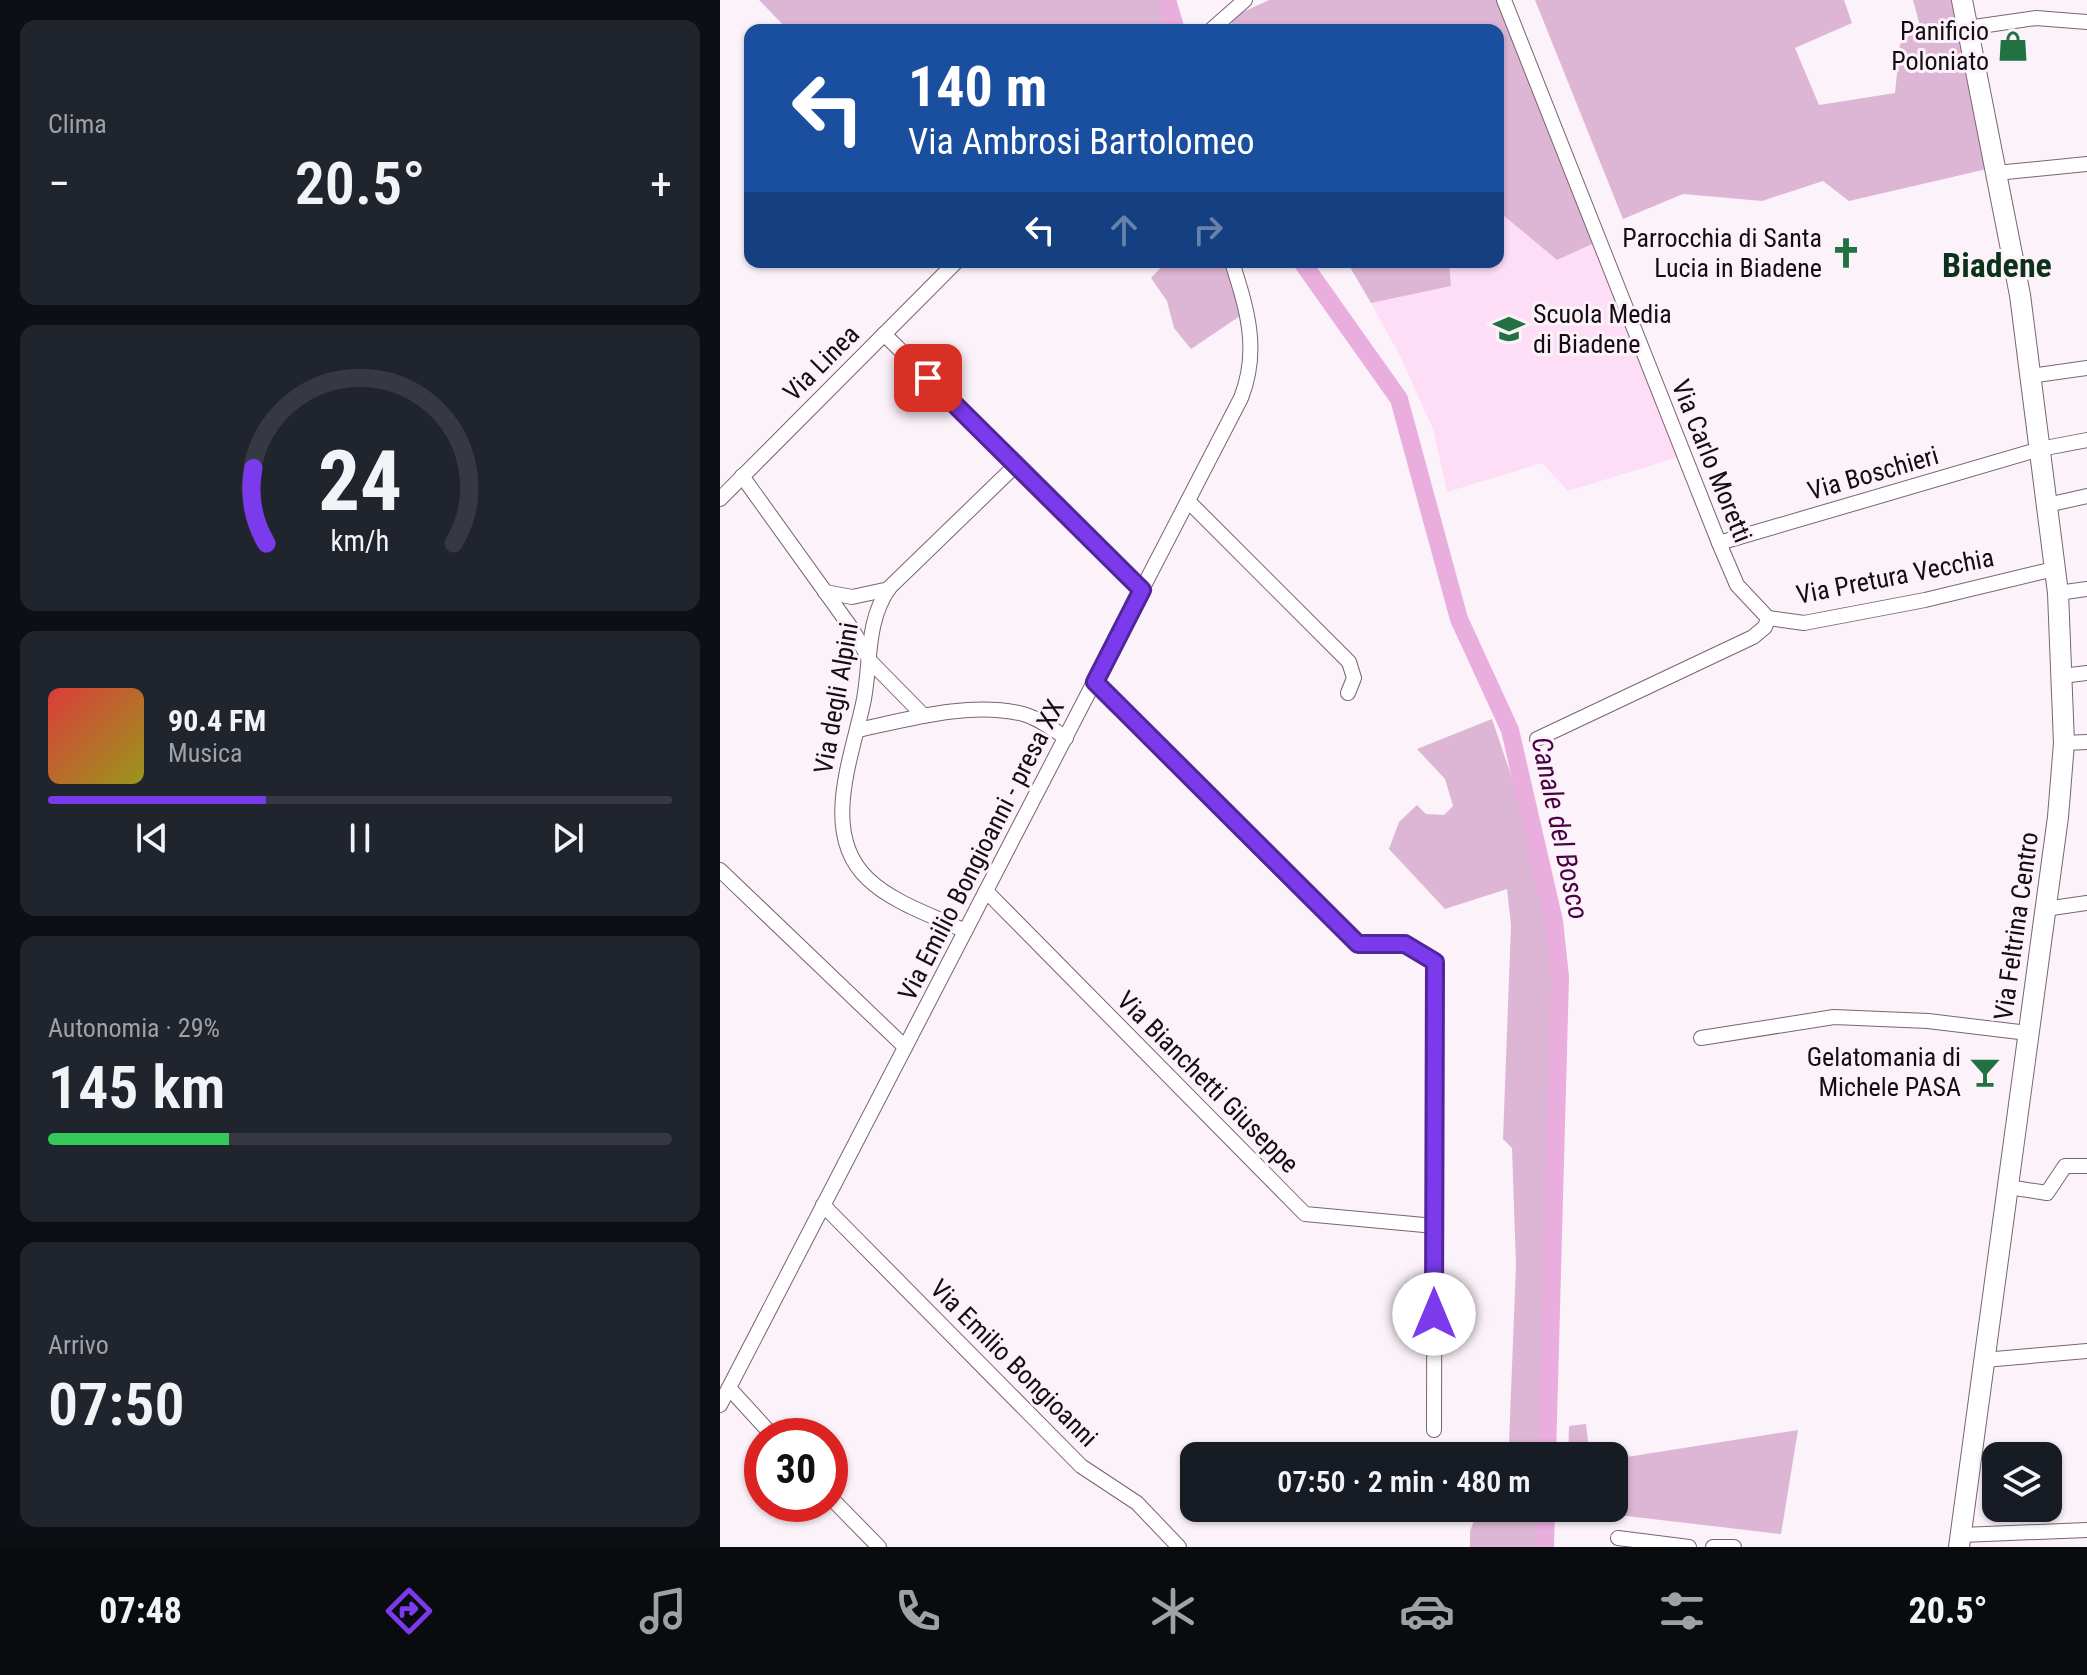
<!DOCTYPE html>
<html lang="it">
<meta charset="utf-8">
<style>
:root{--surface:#171b24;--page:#20242c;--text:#f1f3f6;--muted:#9ea1a6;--line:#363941;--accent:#7c3aed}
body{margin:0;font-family:"Roboto Condensed",sans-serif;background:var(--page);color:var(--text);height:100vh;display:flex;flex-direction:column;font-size:30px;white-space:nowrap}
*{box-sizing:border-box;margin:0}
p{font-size:26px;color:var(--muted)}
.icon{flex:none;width:44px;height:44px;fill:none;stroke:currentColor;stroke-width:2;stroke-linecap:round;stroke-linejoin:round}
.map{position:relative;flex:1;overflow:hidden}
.panel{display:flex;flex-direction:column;gap:20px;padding:20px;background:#0d0f14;width:720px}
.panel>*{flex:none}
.guide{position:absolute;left:24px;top:24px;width:760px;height:244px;border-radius:16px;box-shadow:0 2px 6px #0004;background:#1a4fa0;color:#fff;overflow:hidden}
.buttons{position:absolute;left:1262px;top:1442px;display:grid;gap:16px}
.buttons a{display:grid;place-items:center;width:80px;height:80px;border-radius:16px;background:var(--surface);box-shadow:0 2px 6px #0004;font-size:40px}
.speed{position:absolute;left:24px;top:1418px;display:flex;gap:16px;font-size:40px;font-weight:700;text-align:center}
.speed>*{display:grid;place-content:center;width:104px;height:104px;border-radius:50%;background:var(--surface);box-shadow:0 2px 6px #0004;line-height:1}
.speed .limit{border:12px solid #d22;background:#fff;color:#111}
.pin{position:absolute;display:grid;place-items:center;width:68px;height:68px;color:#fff;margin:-34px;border-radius:16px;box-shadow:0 4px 12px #0006}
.me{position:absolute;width:88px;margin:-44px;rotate:0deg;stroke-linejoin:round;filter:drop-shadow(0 0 6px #0008)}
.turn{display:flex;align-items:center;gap:28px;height:168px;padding:0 32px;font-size:36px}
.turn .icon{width:104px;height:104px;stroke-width:2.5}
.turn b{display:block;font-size:56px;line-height:68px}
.lanes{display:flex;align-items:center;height:76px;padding:0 32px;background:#0003;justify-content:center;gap:40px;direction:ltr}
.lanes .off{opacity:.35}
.big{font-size:60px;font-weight:600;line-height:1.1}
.panel .tile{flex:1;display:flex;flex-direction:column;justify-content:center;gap:12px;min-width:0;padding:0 28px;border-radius:16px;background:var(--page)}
.panel .dial{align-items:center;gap:0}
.dial svg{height:208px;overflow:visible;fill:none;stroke:var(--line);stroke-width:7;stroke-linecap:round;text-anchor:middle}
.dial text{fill:var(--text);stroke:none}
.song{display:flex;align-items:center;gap:24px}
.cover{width:96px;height:96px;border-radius:12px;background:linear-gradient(135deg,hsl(0 70% 55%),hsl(60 70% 35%))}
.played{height:8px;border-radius:4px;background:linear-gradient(90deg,var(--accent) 35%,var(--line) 35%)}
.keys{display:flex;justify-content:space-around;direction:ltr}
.heat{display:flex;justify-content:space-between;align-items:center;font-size:44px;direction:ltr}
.charge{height:12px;border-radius:6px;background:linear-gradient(90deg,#34c759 29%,var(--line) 0)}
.trip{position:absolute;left:460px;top:1442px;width:448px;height:80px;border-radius:16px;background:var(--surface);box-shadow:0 2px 6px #0004;font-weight:600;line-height:80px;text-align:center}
.dock{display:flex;height:128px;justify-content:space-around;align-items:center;background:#090b0e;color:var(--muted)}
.dock .icon{width:56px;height:56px}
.dock .active{color:var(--accent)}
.dock b{font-size:36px;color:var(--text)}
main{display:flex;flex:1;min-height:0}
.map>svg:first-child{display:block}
.built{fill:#feddf7}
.green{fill:#ddb6d5}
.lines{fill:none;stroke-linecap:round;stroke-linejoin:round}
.canal{stroke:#e9adde;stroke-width:18}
.minor-casing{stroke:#7a6375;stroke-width:16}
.secondary-casing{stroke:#7a6375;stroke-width:22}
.minor{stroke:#fff;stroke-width:14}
.secondary{stroke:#fff;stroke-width:20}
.route-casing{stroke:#51269a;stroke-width:20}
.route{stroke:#7c3aed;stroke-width:14}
.labels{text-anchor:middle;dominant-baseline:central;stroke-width:6;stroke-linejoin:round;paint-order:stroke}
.poi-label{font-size:26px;fill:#160d14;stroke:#fcf2fa;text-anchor:end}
.street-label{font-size:26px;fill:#160d14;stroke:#fcf2fa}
.water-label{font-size:28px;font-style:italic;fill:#4a0243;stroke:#fcf2fa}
.district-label{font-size:34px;font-weight:bold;fill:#0c321b;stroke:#fcf2fa}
</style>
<main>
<section class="panel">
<div class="tile"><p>Clima</p>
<div class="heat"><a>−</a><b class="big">20.5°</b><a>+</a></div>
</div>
<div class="tile dial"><svg viewBox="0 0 100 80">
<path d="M14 69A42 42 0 1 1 86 69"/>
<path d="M14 69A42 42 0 0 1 9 40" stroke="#7c3aed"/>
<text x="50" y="56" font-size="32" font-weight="700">24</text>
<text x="50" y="72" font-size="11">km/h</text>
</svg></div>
<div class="tile">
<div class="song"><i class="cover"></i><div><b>90.4 FM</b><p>Musica</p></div></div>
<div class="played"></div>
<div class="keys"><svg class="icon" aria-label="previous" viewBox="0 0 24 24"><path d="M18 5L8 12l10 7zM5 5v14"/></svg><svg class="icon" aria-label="pause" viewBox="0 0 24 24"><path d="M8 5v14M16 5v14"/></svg><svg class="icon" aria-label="next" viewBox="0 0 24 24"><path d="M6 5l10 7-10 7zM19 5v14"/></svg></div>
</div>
<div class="tile"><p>Autonomia · 29%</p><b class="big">145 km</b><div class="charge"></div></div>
<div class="tile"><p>Arrivo</p><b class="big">07:50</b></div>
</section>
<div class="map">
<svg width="1367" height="1547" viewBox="0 0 1367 1547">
<rect width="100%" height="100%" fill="#fcf2fa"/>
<polygon class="built" points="778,211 837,260 879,241 962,456 848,491 822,463 727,492 713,429 680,356 651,303 730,286 729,262 778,262"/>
<g class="green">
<polygon points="39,0 443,0 451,30 68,30"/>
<polygon points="549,0 782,0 879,241 837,260 778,211 778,30 514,30 510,18"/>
<polygon points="815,0 1124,0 1132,23 1075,48 1099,105 1175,93 1180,44 1200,26 1193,0 1238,0 1267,169 1129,201 1103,181 1042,201 963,194 903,219"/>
<polygon points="446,262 506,262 520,316 471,349 454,328 447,301 431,278"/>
<polygon points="627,262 729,262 731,286 651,303"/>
<polygon points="772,719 811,834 832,930 832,1107 823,1301 822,1456 738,1456 744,1450 771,1442 780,1451 789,1443 796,1265 792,1148 783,1139 791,925 787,889 725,909 669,849 679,822 697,805 706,814 724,815 733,806 725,779 697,749"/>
<polygon points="866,1424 870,1456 848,1456 849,1426"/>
<polygon points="1078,1430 1061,1534 846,1509 894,1508 894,1459"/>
<polygon points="759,1508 820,1508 818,1547 750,1547 750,1531"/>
</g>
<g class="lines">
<g class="canal">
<polyline points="447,0 456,30"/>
<polyline points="582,262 679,399 739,619 790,730 834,921 840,977 827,1456"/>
<polyline points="825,1547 826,1508"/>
</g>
<defs>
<g id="minor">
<polyline points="784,0 999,543 1017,585 1048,618"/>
<polyline points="1247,28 1316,18 1367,22"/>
<polyline points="491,30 525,0"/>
<polyline points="1276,173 1367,164"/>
<polyline points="164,334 422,590"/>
<polyline points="1310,376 1367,368"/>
<polyline points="22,476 132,629 151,662 204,716"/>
<polyline points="0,499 236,262"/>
<polyline points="468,501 629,662 634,678 628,693"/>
<polyline points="1327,505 1367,496"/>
<polyline points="999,543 1320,449 1367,440"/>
<polyline points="105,592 132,597 169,589"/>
<polyline points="1338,593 1367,589"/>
<polyline points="1048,618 1084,623 1205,600 1334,569"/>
<polyline points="1342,676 1367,673"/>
<polyline points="375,682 638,944 685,944 715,962 714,1430"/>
<path d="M138,730C189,719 251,701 303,714C318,718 333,729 346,738"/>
<polyline points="817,739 1033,637 1045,627 1048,618"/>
<polyline points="1344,743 1367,742"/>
<polyline points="0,870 185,1047"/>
<polyline points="266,891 585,1214 715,1226"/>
<polyline points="1325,909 1367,903"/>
<path d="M245,931C214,916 173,903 148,879C99,833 133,755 144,699C151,660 146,622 169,588L296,465"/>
<polyline points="981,1038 1114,1017 1208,1021 1308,1033"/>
<polyline points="1288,1187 1327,1193 1345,1166 1367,1166"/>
<polyline points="103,1205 361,1466 417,1503 459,1547"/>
<polyline points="1264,1360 1367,1351"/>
<polyline points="9,1388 53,1436"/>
<path d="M0,1405L521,398C540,350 527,309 512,262"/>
<polyline points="110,1497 159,1547"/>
<polyline points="1241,1535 1367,1530"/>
<polyline points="898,1538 969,1547"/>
<polyline points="993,1547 1014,1547"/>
</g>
<polyline id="secondary" points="1239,1547 1338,817 1344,743 1338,593 1300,295 1242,0"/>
</defs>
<use href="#minor" class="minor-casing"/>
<use href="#secondary" class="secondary-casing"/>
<use href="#minor" class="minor"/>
<use href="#secondary" class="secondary"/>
</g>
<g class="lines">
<defs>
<polyline id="route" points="208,378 422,590 375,682 638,944 685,944 715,962 714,1314"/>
</defs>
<use href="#route" class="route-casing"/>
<use href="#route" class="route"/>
</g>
<defs>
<symbol id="shop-bare" viewBox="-9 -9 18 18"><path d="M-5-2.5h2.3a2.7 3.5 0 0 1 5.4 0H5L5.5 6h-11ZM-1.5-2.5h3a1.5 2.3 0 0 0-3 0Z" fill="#217142" stroke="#fcf2fa" stroke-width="2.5" paint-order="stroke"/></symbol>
<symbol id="church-bare" viewBox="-9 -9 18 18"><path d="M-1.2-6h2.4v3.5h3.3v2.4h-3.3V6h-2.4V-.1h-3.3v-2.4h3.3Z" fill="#217142" stroke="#fcf2fa" stroke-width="2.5" paint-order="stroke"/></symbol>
<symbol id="school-bare" viewBox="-9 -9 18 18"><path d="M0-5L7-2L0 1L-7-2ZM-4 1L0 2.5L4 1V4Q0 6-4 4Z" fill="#217142" stroke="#fcf2fa" stroke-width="2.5" paint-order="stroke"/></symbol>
<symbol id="bar-bare" viewBox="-9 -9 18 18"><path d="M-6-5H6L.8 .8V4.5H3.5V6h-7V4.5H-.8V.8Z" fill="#217142" stroke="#fcf2fa" stroke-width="2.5" paint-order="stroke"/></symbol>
</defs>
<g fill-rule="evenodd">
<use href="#shop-bare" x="1271" y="24" width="44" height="44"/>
<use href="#church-bare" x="1104" y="231" width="44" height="44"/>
<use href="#school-bare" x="767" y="307" width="44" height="44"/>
<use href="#bar-bare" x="1243" y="1050" width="44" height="44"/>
</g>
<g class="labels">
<g class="poi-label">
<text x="1269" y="31">Panificio<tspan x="1269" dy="30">Poloniato</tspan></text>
<text x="1102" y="238">Parrocchia di Santa<tspan x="1102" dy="30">Lucia in Biadene</tspan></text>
<text x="813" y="314" text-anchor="start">Scuola Media<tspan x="813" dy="30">di Biadene</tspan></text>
<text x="1241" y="1057">Gelatomania di<tspan x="1241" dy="30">Michele PASA</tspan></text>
</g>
<g class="street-label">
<text transform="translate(101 363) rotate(-45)">Via Linea</text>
<text transform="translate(992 461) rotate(68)">Via Carlo Moretti</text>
<text transform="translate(1153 473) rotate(-16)">Via Boschieri</text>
<text transform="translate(1175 576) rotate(-11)">Via Pretura Vecchia</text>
<text transform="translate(116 698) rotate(-80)">Via degli Alpini</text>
<text transform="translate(261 850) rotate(-63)">Via Emilio Bongioanni - presa XX</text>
<text transform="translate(1296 926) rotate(-82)">Via Feltrina Centro</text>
<text transform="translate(488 1082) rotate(45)">Via Bianchetti Giuseppe</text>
<text transform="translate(294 1363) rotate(45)">Via Emilio Bongioanni</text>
</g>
<g class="water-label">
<text transform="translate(840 828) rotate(78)">Canale del Bosco</text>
</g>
<g class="district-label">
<text x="1277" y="265">Biadene</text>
</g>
</g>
</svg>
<div class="buttons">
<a><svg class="icon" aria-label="layers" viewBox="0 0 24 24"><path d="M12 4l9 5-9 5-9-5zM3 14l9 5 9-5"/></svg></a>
</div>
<div class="speed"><div class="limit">30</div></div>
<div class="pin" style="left:208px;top:378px;background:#d93025"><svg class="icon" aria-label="arrive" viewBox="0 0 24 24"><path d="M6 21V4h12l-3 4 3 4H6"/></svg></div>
<svg class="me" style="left:714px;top:1314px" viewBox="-20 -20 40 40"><circle r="19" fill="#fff"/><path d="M0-13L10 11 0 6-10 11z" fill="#7c3aed"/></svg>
<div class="trip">07:50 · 2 min · 480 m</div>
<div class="guide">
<div class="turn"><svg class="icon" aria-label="left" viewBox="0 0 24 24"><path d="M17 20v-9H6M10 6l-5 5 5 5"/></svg><div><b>140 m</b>Via Ambrosi Bartolomeo</div></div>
<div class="lanes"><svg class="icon" aria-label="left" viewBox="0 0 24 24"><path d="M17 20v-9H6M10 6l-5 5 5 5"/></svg><svg class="icon off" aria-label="ahead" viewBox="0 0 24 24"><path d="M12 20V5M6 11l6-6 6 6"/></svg><svg class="icon off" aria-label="right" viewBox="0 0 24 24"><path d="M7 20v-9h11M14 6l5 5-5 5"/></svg></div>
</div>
</div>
</main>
<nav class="dock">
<b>07:48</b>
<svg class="icon active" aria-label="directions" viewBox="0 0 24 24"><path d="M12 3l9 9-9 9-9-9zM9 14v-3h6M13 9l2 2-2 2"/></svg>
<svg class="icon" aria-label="music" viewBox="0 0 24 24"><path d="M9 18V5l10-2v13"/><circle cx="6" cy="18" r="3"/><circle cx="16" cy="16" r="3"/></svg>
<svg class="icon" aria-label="phone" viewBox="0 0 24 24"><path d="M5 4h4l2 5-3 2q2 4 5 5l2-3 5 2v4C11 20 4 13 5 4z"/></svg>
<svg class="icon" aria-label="climate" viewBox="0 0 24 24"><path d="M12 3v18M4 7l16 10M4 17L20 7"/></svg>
<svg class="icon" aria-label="car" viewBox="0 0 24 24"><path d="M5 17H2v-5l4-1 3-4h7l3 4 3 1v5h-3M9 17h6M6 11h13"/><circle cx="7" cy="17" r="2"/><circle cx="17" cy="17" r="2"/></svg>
<svg class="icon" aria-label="filters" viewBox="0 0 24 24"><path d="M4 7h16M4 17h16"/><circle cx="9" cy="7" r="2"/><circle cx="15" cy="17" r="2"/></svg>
<b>20.5°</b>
</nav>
